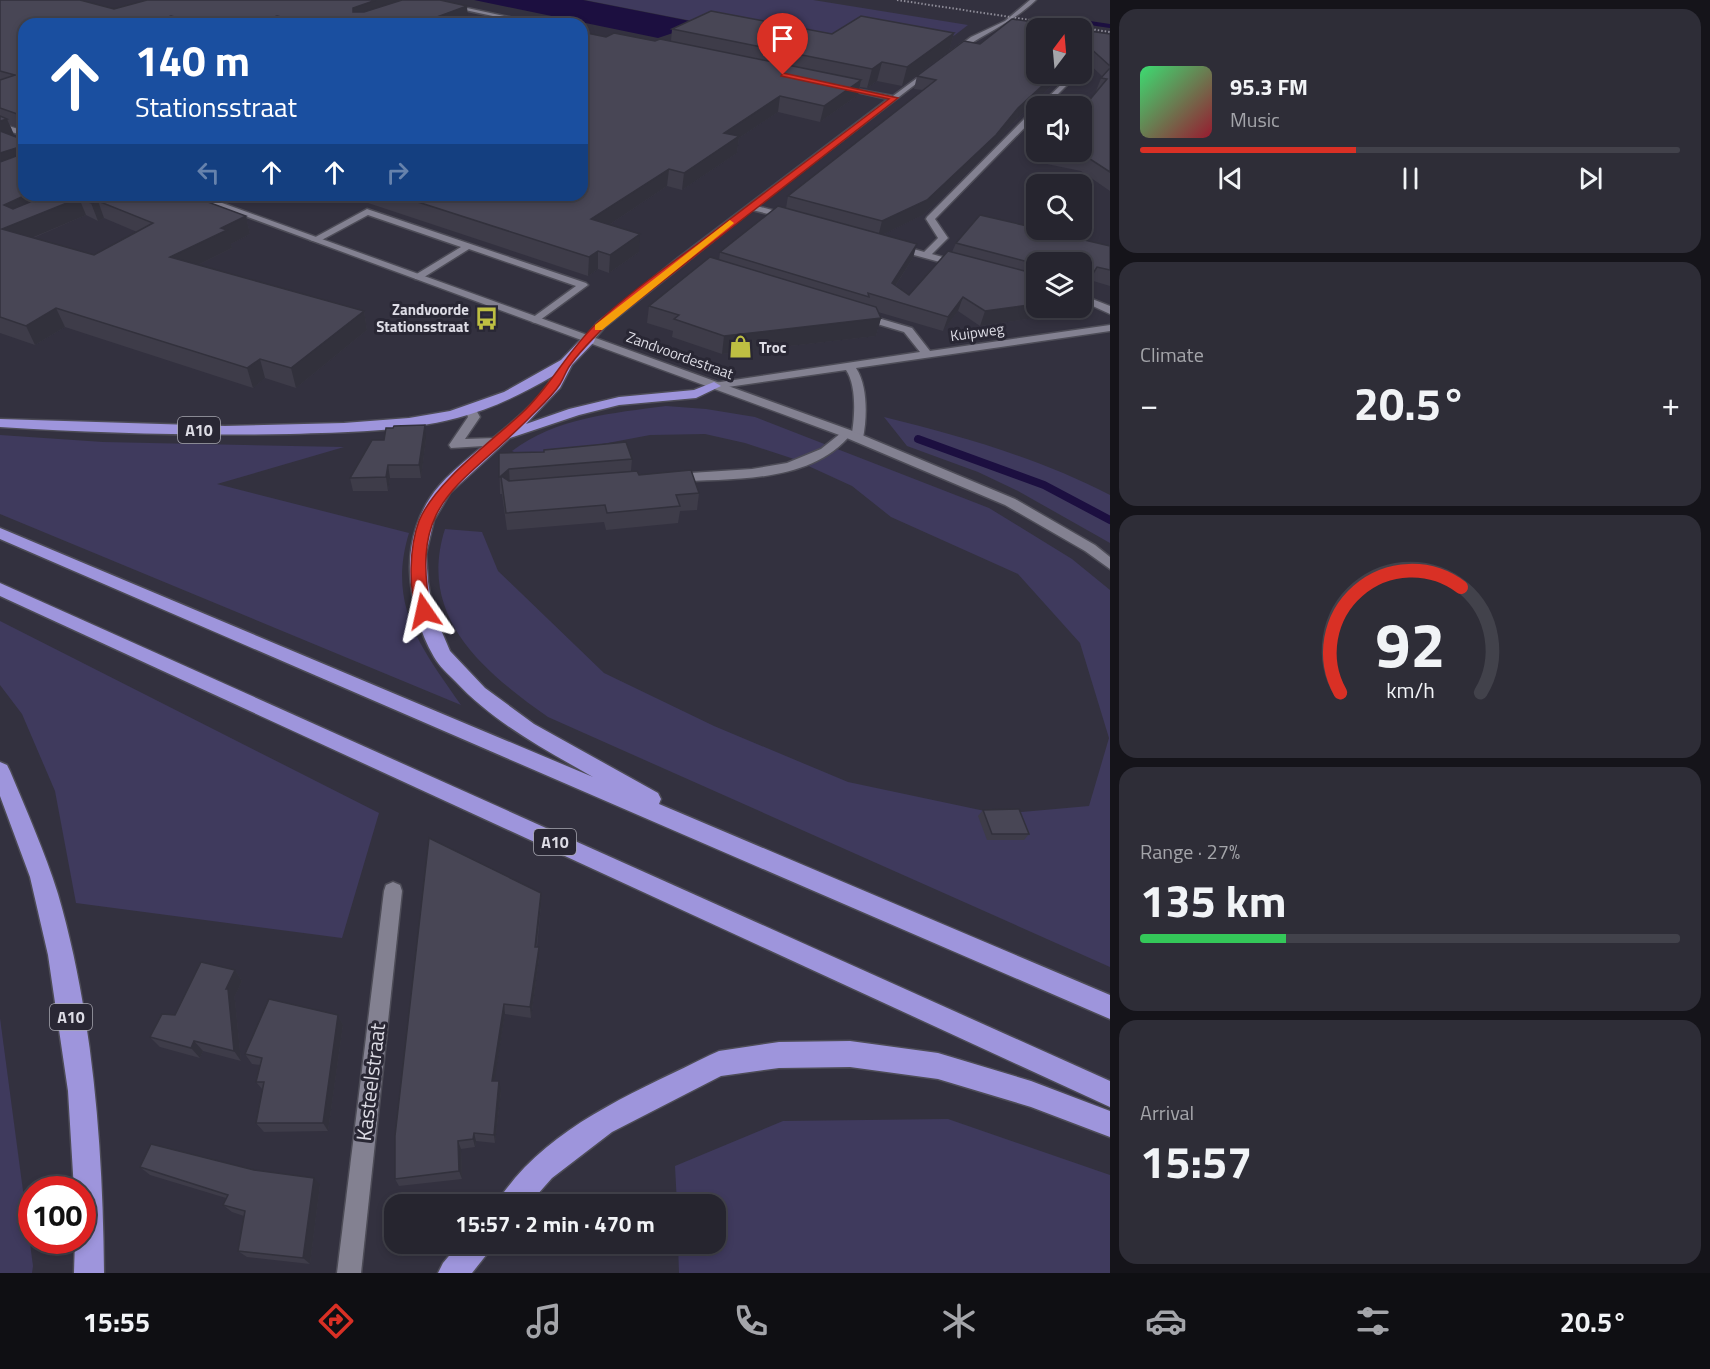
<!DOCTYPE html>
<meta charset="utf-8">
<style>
:root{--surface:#26252f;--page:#2e2d37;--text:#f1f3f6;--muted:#a4a5aa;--line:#42424b;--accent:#d93025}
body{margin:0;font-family:"Titillium Web",sans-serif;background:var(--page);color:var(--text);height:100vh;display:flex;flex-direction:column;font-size:22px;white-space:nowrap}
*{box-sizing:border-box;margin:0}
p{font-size:20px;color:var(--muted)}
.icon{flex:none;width:33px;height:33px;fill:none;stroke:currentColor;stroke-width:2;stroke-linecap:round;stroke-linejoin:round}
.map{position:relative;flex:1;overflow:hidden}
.sheet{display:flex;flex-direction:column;gap:9px;padding:9px;background:#15141a;width:600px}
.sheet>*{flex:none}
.banner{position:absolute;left:18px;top:18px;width:570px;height:183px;border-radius:18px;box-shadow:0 3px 9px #0003,0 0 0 2px var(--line);background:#1a4fa0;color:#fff;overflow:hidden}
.needle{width:39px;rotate:16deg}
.tools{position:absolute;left:1026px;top:18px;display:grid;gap:12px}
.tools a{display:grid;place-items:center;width:66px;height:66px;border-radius:12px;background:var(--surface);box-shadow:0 3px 9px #0003,0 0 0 2px var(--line);font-size:30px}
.speed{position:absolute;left:18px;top:1176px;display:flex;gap:12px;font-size:30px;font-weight:700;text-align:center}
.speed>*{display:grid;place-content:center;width:78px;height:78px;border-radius:50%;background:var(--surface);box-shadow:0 3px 9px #0003,0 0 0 2px var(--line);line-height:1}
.speed .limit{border:9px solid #d22;background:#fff;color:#111}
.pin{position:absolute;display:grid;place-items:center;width:51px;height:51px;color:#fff;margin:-62px -26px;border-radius:50% 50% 50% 0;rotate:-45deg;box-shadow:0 0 6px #0007}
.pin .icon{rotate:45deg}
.me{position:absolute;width:66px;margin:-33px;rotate:349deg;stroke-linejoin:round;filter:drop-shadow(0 0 4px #0008)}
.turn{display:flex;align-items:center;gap:21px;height:126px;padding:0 18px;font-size:27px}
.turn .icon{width:78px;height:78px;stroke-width:2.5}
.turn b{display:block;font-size:42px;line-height:51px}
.lanes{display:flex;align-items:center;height:57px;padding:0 18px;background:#0003;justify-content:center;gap:30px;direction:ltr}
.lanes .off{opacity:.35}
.big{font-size:45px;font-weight:700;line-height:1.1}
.sheet .tile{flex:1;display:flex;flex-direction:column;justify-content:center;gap:9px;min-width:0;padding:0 21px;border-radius:18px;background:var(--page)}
.sheet .dial{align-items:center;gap:0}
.dial svg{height:156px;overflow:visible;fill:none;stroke:var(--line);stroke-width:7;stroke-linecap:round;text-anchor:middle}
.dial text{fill:var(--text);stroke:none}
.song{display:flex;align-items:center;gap:18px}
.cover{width:72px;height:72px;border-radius:9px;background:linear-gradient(135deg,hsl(140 70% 55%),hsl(350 70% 35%))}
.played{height:6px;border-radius:3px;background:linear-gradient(90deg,var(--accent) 40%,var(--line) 40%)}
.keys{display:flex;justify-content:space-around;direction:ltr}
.heat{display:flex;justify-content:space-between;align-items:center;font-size:33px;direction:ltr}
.charge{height:9px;border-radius:4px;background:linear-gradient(90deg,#34c759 27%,var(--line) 0)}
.trip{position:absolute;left:384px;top:1194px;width:342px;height:60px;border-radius:18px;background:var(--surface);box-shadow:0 3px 9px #0003,0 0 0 2px var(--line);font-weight:700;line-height:60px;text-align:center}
.tab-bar{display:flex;height:96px;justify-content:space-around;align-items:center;background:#0f0f13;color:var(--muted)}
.tab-bar .icon{width:42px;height:42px}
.tab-bar .active{color:var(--accent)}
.tab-bar b{font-size:27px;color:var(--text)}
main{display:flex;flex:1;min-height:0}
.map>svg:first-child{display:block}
.green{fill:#3f3a5d}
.water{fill:#1c0f40}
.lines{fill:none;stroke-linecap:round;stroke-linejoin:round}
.stream-far1{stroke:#1c0f40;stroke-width:4}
.stream{stroke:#1c0f40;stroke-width:8}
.service-casing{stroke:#4d4c57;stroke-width:3}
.minor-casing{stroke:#4d4c57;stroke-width:3}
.secondary-casing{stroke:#4d4c57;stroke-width:3}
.motorway-casing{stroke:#4d4c57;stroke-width:3}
.service{fill:#838191;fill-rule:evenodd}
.minor{fill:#838191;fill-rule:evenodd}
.secondary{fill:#838191;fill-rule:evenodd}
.motorway{fill:#9e95dc;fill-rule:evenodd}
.rail{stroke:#8f8d99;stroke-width:2;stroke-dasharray:1.5 2;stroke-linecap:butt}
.wall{fill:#3e3c49;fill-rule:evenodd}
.shaded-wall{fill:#32313c}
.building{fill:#484655;stroke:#32313c;stroke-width:1.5;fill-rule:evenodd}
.route{fill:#d93025;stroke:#8d1f18;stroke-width:1.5}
.slow{fill:#f59e0b}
.labels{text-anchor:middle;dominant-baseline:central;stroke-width:6;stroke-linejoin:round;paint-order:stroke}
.far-poi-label{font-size:15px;font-weight:bold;fill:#dddce5;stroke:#292734;text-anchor:end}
.far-street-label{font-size:15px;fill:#dddce5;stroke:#292734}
.shield{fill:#292734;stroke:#a7a6b0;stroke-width:1.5}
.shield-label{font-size:16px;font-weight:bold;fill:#dddce5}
.near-street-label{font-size:21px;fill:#dddce5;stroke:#292734}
</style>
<main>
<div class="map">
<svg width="1110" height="1273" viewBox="0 0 1110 1273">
<rect width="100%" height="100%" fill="#33313f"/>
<g class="green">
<polygon points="585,0 813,0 968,25 938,48 861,54"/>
<path d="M666,406L706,409L755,417L989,508L1072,559L1110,590V967L548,717C483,671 417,617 445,529L482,532L498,571L604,673L714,726L848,782L999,814L1089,806L1109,738L1080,643L1018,574L891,517L852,486L791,458L745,443L705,434L650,435L597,445L538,464L512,451C555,418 613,413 666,406Z"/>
<path d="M884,417C961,436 1039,458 1110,495V543L1018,491L978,472L907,446Z"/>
<path d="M0,435L103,442L344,447L217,484L409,533C387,605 421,648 461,705L0,514Z"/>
<polygon points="0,621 379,813 342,938 76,903 55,791 22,714 0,685"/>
<polygon points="0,1018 33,1266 32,1273 0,1273"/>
<polygon points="948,1119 1110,1175 1110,1273 679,1273 678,1244 716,1244 716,1204 677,1204 675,1166 783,1121"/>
</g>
<polygon class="water" points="474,0 583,0 690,21 676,32 658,38"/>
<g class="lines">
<polyline class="stream-far1" points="1056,18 1110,26"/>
<polyline class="stream" points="918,439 1044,485 1110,520"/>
<defs>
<g id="service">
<polygon points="1072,74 1078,74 1046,106 1039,106"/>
<polygon points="1033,110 1036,110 1036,116 935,219 948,238 929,257 923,257 923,253 938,238 926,219 927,217"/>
<polygon points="367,209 586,283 588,285 536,323 532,322 532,318 576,286 469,249 421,279 415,279 415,275 461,247 368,215 318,242 310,240"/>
<polygon points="471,406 475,408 480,417 465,439 496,438 502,442 500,445 451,448 449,445 468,417 465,410"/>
<path d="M846,429L852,433C812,484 733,478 675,482L669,478L675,474L752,469L787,463L821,449Z"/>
</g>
<g id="minor">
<polygon points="419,0 430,0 541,24 529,24"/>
<path d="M1030,0H1036C1012,23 983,34 956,53L951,52L971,37L1005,21Z"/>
<polygon points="932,67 934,70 757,206 794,216 794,220 752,210 605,327 593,341 585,341 584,339 597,323 678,258 888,99 839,88 839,86 893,96"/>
<polygon points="895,244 961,262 963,264 958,267 892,249 892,245"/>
<polygon points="1082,295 1110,306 1110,314 1082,301"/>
<path d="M861,313L912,328L930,351L1110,325V331L856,368C868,386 867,418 863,438L857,442L851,438C855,419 857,386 846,370L714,389L708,386L714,383L920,352L904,332L857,318L856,316Z"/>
<polygon points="393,882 400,885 402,891 361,1273 337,1273 384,891 386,885"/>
</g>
<g id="secondary">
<polygon points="0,123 24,131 24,136 0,128"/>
<polygon points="188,195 200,195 850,430 1015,499 1095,545 1110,557 1110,569 1085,551 1005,505 842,436"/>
</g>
<g id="motorway">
<path d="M589,335L595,339L594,342L572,365L560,388L526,424L569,409L619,397L694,390L714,382L721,386L696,398L619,405L579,415L510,438L450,493L434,520L426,554L428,582L433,611L450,651L485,688L534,724L658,793L661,799L659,804L1110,995V1019L0,539V528L593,777C544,749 494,723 455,681C448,674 439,666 434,657C419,632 411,600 410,571C409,541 419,509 439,486C469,451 532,416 553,376C522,394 492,409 457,418C403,432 346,432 290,434C194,436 97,433 0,427V419L225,426L344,423L409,418L450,411L504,392L561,360L584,336Z"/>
<polygon points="0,583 1110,1081 1110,1107 0,596"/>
<path d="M0,762L7,765L10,771C27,812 45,852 58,894C93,1014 103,1149 104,1273H74L75,1240H82V1190H74L68,1091L48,955L30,877L0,796Z"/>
<path d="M850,1041L938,1053L1031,1081L1110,1111V1137L1031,1107L938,1079L850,1067L779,1068L721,1076L612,1132L552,1178L529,1204H497C501,1194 508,1187 515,1178C566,1119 642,1089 710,1055L719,1051L779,1042Z"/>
<polygon points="459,1244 491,1244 487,1254 472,1273 438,1273 443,1263"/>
</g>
</defs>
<use href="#service" class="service-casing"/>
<use href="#minor" class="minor-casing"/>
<use href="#secondary" class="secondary-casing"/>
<use href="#motorway" class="motorway-casing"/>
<use href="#service" class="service"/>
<use href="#minor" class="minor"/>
<use href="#secondary" class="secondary"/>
<use href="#motorway" class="motorway"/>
<polyline class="rail" points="897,0 1110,32"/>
</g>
<g class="wall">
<path d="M0,0L114,9L147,0H400L468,19L456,24H24V130L10,125L14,135H12L24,140V195H189L246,216L250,234L231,244L232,248L198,265L364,311L367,330L296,388L265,378L253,388L65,327L35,345L0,333ZM86,215L98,221L104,218L137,232L94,255L33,238Z"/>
<polygon points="672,29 832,34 954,33 949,51 902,86 877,81 867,88 860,87 858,95 820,122 778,112 739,138 737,153 682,190 667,186 609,225 639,252 609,273 598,269 588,276 362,201 362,195 582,195 606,37 655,41 671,41"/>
<polygon points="1082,30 1110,34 1110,191 1081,171 1042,163 1047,152 1082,152 1097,91 1096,91 1102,76 1084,59"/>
<polygon points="1036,74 1069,74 1059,84 1054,83 1014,122 991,149 923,215 882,235 913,258 896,285 909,295 952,252 956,243 1110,246 1110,286 1090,280 1082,295 1082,262 1036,262 1036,308 1072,311 1068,313 980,326 958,311 943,331 878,312 881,318 876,336 722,354 672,337 673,331 647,323 649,306 719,260 720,252 786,208 788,196 923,90 914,89 917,76"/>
<polygon points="426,439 421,478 390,478 388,491 353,491 350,478"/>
<polygon points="499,453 632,459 631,471 639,475 699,493 697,510 680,511 678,523 606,530 604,522 507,530 502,494 500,494"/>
<polygon points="983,810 1029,834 1024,840 987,840 978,816"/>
<polygon points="541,905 537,947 539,947 539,958 531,1018 505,1014 494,1081 501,1091 495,1143 476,1141 475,1147 461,1149 462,1179 399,1186 395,1179"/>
<polygon points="235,970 242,981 234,998 235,1000 241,1061 203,1051 200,1058 160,1047 150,1037 175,1015"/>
<polygon points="338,1015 343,1025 328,1131 264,1132 256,1123 263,1090 256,1082 260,1065 252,1064 245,1054"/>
<polygon points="140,1167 254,1170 320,1185 310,1264 247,1257 238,1251 244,1216 232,1212 223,1205 226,1198 150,1175"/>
</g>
<g class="shaded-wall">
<polygon points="376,0 400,0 401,5 355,22 353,12 353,8"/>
<polygon points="467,6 468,19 456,24 418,24"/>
<polygon points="171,16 173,24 146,24"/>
<polygon points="277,16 279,24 253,24"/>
<polygon points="954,33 949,51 902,86 907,67"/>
<polygon points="1089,47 1084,59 1082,62 1082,54"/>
<polygon points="882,62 877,81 867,88 872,69"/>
<polygon points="1055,74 1057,74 1054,83 1014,122 991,149 923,215 878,237 882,221 1018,108"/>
<polygon points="1062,74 1069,74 1059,84"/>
<polygon points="861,80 858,95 820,122 824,106"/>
<polygon points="780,96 778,112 739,138 737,153 682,190 684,173 724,133"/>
<polygon points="24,113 24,125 20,115"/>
<polygon points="7,119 14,135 0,138 0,121"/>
<polygon points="16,148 23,165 0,173 0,153"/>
<polygon points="669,169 667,186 591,237 591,219"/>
<polygon points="26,195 73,195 12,222 4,205"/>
<polygon points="79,198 86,215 10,247 2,229"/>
<polygon points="98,201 104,218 98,221 91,203"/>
<polygon points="246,216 250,234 231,244 232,248 176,276 170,257 221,228"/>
<polygon points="640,234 639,252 609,273 610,255"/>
<polygon points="917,244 913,258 888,297 892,283"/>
<polygon points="598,251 598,269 588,276 589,257"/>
<polygon points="1097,267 1090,280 1082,295 1082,291"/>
<polygon points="963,297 958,311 943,331 948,317"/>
<polygon points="1036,304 1036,308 1074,308 1072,311 1068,313 980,326 985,311"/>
<polygon points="56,308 65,327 35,345 26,326"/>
<polygon points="364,311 367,330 296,388 291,368"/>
<polygon points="881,318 876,336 722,354 724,336"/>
<polygon points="260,359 265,378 253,388 247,368"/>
<polygon points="425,425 426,439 421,478 419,465"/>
<polygon points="388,465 390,478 388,491 386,477"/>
<polygon points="509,469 510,486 501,476"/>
<polygon points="541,893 541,905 535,958 535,947"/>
<polygon points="539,947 539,958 531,1018 530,1007"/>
<polygon points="235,970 242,981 234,998 235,1000 241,1061 234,1051 226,989"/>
<polygon points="504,1004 505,1014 493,1090 492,1081"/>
<polygon points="338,1015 343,1025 328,1131 323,1123"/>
<polygon points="194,1041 203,1051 200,1058 191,1048"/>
<polygon points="499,1081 501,1091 495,1143 494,1135"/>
<polygon points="474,1133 476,1141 475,1147 473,1139"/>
<polygon points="458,1141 461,1149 462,1179 459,1171"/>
<polygon points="314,1178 320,1185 310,1264 303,1258"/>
</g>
<g class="building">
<polygon points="0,0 80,0 114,9 147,0 376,0 353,8 353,12 364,12 402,0 440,0 467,6 418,24 311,24 277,16 253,24 201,24 171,16 146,24 24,24 24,113 20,115 0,108 0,80 15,75 0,71"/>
<polygon points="711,11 832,34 861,16 954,33 907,67 882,62 872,69 672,29"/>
<polygon points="1012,19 1074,28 1036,28 1036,74 1055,74 1018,108 996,135 927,200 882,221 788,196 936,80 917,76 964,41 980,44"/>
<polygon points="1082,30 1110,34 1110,66 1089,47 1082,54"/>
<polygon points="582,32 606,37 614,33 655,41 660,39 861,80 824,106 780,96 724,133 739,136 684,173 669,169 591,219 640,234 610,255 598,251 589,257 396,195 582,195"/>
<polygon points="1110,68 1110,172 1087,157 1061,152 1082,152 1082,109 1107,79 1101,78"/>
<polygon points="0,116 7,119 0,121"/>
<path d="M0,131L24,140V195H26L4,205L13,209L47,195H189L246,216L221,228L227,230L170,257L364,311L291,368L260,359L247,368L56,308L26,326L0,317V162L19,155V150L16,148L0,153ZM79,198L91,203L98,201L153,223L94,255L2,229Z"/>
<polygon points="778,206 917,244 892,283 909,295 948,251 1036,274 1036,304 985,311 963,297 948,317 868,293 869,297 720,252"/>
<polygon points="980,215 1036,228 1036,230 1042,230 1110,246 1110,270 1097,267 1082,291 1082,262 1036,262 1036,264 956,243"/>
<polygon points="710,257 876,307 881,318 724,336 674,319 679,315 649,306"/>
<polygon points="425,425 419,465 388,465 386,477 350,478 372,440 384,440 386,428 393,428 394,426"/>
<polygon points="626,442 632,459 509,469 501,476 509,481 637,471 639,475 691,470 699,493 676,495 680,506 607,513 605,505 506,513 501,477 499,477 499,453 544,452 544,450"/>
<polygon points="1019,809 1029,834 992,834 983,810"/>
<polygon points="429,838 541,893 535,947 539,947 530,1007 504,1004 492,1081 499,1081 494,1135 474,1133 473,1139 458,1141 459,1171 395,1179 395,1136"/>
<polygon points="201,962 235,970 226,989 228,989 234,1051 194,1041 191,1048 150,1037 162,1014 175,1015"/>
<polygon points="269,999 338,1015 323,1123 256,1123 264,1082 256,1082 262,1058 245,1054"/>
<polygon points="151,1144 254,1170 314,1178 303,1258 238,1251 245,1211 223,1205 228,1195 140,1167"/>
</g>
<path class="route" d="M783,73L898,98L604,327C593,339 580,351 571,364C566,370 564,378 560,384C553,395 541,406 532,415C464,486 408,497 431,611L429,614H419C407,591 410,545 419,521C435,482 491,442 522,413C551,386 568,350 597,323C631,291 671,264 708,236C768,190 829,144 889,99L781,76Z"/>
<polygon class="slow" points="730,220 734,223 733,224 602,330 595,330 595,325"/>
<defs>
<symbol id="bus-bare" viewBox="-9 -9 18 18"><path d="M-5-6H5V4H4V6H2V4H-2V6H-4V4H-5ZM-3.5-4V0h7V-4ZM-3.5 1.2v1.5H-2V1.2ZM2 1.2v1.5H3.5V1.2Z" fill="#bebf42" stroke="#292734" stroke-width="2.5" paint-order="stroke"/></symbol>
<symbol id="shop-bare" viewBox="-9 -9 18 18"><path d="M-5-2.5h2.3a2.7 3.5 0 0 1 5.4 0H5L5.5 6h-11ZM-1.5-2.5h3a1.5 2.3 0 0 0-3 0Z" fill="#bebf42" stroke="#292734" stroke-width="2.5" paint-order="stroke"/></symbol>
</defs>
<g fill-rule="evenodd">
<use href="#bus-bare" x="470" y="302" width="33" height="33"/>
<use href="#shop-bare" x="724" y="330" width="33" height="33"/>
</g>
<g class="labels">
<g class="far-poi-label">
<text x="469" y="309">Zandvoorde<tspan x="469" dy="17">Stationsstraat</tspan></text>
<text x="759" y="347" text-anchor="start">Troc</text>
</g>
<g class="far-street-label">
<text transform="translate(977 332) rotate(-8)">Kuipweg</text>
<text transform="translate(680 355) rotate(20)">Zandvoordestraat</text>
</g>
<g class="shield">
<rect x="178" y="417" width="42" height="26" rx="4.5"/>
<rect x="534" y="829" width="42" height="26" rx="4.5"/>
<rect x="50" y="1004" width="42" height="26" rx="4.5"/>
</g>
<g class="shield-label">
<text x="199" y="430">A10</text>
<text x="555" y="842">A10</text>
<text x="71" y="1017">A10</text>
</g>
<g class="near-street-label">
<text transform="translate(370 1082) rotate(-83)">Kasteelstraat</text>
</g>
</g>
</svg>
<div class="tools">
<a><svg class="needle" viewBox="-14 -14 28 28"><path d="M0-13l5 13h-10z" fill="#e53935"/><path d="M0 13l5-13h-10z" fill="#a4a5aa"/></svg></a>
<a><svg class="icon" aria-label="sound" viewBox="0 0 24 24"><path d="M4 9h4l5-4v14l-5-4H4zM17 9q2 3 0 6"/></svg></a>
<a><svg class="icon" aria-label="search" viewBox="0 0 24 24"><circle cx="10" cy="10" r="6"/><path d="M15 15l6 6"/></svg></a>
<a><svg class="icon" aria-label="layers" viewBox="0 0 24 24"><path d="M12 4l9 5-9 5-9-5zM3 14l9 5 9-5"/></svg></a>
</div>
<div class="speed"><div class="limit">100</div></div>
<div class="pin" style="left:783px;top:75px;background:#d93025"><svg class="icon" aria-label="arrive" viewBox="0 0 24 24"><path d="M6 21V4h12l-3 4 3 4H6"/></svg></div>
<svg class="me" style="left:424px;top:611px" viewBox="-20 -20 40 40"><path d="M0-17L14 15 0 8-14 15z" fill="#d93025" stroke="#fff" stroke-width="4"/></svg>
<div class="trip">15:57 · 2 min · 470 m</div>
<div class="banner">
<div class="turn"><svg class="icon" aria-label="ahead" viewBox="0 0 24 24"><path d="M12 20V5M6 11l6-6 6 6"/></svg><div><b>140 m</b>Stationsstraat</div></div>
<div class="lanes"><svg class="icon off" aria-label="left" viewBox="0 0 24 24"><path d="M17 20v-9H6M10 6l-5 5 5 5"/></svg><svg class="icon" aria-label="ahead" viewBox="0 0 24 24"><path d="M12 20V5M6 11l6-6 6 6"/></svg><svg class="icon" aria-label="ahead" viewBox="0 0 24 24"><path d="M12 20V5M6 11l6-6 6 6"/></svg><svg class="icon off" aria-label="right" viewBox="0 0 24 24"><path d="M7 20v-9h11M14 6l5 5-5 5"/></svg></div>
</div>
</div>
<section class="sheet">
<div class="tile">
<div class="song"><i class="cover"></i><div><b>95.3 FM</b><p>Music</p></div></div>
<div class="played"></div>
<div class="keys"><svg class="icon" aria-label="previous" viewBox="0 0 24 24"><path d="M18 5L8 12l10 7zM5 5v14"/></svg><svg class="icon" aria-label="pause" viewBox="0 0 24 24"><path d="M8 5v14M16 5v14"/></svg><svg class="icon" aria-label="next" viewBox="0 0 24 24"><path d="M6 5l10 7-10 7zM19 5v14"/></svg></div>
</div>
<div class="tile"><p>Climate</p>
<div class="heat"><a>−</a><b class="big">20.5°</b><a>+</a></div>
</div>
<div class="tile dial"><svg viewBox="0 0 100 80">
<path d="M14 69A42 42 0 1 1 86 69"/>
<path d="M14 69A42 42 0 0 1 76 15" stroke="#d93025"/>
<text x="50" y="56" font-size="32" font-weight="700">92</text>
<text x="50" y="72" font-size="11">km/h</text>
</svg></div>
<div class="tile"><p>Range · 27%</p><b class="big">135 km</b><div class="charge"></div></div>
<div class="tile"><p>Arrival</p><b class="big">15:57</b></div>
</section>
</main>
<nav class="tab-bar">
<b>15:55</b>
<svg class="icon active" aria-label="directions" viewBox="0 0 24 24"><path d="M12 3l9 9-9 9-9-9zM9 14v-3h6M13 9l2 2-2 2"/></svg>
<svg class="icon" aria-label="music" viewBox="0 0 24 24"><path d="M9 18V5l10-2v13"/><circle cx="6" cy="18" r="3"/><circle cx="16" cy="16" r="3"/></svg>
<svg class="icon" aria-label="phone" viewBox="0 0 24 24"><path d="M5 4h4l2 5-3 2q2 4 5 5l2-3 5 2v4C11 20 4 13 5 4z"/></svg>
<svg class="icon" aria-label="climate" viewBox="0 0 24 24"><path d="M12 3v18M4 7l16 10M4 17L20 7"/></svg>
<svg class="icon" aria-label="car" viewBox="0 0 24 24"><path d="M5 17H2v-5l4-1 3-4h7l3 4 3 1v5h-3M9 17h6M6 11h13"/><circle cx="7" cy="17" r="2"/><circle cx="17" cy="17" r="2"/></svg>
<svg class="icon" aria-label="filters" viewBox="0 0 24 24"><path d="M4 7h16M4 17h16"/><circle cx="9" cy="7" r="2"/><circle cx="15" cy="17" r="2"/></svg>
<b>20.5°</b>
</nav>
